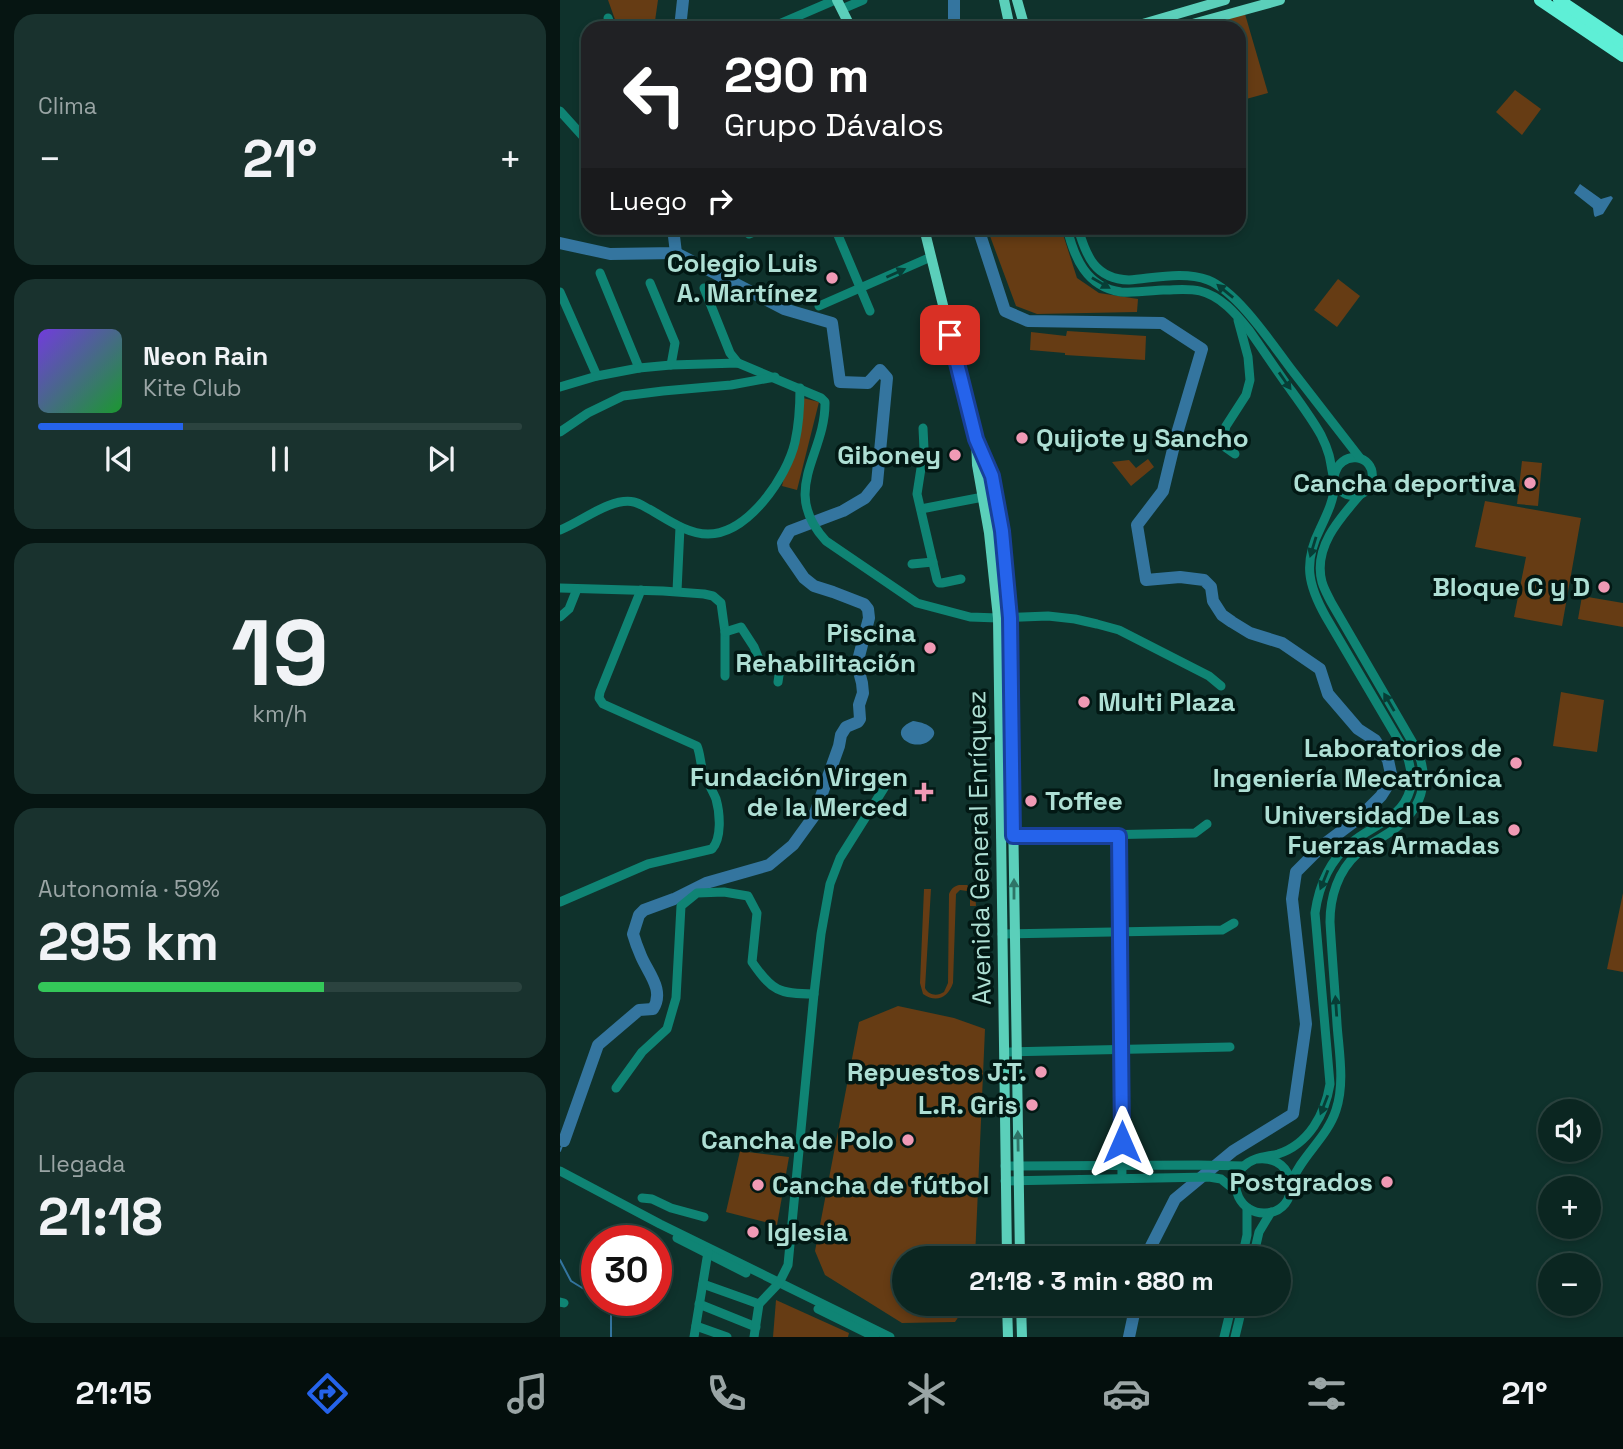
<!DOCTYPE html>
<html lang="es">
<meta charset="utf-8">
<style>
:root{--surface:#0b2621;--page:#19322e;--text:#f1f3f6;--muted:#9aa5a5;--line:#2b433f;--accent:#2563eb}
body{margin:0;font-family:"Space Grotesk",sans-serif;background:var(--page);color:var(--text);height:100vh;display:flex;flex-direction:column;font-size:26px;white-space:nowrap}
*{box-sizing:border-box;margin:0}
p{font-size:23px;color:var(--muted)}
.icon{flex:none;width:38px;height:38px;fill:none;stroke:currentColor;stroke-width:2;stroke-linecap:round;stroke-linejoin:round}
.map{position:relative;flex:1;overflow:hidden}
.panel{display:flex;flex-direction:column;gap:14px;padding:14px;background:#061512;width:560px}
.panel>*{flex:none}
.guide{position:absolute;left:21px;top:21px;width:665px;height:214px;border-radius:21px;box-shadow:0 4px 10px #0003,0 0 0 2px var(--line);background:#202124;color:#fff;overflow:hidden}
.buttons{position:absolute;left:978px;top:1099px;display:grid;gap:14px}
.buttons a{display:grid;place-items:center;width:63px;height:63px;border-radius:50%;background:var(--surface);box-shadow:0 4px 10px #0003,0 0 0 2px var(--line);font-size:35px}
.speed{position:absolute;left:21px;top:1225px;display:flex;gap:14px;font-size:35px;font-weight:700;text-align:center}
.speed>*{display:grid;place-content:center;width:91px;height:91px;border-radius:50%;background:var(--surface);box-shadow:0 4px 10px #0003,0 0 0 2px var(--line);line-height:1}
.speed .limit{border:10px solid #d22;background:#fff;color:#111}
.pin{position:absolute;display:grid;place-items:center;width:60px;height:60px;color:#fff;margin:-30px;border-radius:14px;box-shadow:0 4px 10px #0006}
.me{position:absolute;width:77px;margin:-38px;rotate:0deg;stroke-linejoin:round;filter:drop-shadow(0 0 5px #0008)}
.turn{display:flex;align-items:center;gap:24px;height:147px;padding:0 28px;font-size:32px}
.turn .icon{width:91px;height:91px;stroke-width:2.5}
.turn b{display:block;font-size:49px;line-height:60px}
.then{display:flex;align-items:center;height:66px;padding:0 28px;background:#0003;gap:14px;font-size:26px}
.big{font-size:52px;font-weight:700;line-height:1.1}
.panel .tile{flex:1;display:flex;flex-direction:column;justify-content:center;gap:10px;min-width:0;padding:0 24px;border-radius:21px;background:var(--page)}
.panel .dial{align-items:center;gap:0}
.dial b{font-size:91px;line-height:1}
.song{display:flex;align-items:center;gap:21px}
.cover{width:84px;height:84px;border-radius:10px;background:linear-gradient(135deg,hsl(260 70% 55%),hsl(130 70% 35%))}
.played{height:7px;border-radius:4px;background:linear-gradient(90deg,var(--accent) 30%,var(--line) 30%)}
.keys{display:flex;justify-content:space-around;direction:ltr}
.heat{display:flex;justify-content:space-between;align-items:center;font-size:38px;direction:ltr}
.charge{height:10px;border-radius:5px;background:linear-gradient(90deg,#34c759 59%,var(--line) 0)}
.trip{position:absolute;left:332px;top:1246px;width:399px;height:70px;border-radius:35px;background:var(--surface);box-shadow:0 4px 10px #0003,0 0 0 2px var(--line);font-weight:700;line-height:70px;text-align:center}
.tab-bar{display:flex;height:112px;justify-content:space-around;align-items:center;background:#040f0d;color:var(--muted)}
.tab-bar .icon{width:49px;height:49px}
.tab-bar .selected{color:var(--accent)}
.tab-bar b{font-size:32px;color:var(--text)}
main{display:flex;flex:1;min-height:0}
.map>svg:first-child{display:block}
.green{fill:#663c14}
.water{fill:#34759f}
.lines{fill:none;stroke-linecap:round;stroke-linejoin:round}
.stream{stroke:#34759f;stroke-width:2}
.river{stroke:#34759f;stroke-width:12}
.minor{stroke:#0f8474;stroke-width:9}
.major{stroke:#5bcfba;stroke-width:10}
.highway{stroke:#5eefd6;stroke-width:12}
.oneway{fill:#073e36}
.oneway2{fill:#2e7467}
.route-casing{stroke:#184099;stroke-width:18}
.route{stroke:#2563eb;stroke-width:12}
.poi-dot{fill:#f09ab5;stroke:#021814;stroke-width:2.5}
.labels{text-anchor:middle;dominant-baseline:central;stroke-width:7;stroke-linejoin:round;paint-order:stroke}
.poi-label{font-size:26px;font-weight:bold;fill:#aedfd4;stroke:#021814;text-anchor:end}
.street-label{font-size:26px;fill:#aedfd4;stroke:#021814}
</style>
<main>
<section class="panel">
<div class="tile"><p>Clima</p>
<div class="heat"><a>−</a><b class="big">21°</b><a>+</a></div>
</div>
<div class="tile">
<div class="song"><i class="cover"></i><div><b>Neon Rain</b><p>Kite Club</p></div></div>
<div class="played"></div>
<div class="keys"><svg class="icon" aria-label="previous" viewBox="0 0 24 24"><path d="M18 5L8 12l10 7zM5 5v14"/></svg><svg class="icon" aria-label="pause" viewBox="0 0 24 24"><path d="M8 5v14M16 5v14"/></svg><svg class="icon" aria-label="next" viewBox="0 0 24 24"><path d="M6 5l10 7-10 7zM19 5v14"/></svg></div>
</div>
<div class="tile dial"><b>19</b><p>km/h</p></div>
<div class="tile"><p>Autonomía · 59%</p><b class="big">295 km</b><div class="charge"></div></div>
<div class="tile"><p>Llegada</p><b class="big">21:18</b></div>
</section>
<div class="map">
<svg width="1063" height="1337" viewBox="0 0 1063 1337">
<rect width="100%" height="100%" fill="#0f322c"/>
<g class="green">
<polygon points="48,0 98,0 94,28 58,28"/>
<polygon points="685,14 708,93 679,101 679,28 651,28 650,24"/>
<polygon points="955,90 981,109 962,135 936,112"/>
<polygon points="427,228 501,228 517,278 539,293 578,299 577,312 477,314 456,306"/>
<polygon points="778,279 800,296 777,327 754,310"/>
<polygon points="507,331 586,336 585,360 505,355 505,353 470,350 471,332 506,336"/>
<polygon points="243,398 259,402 237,490 222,486"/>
<polygon points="588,459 594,467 571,486 552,462 569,460 576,468"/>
<polygon points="962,461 982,463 978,506 957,504"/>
<polygon points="925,501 1021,518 1002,626 954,617 966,557 915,547"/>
<polygon points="1022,596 1063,603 1063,627 1018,619"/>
<polygon points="1001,692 1044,700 1037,752 993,746"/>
<path d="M399,885H407L415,892L416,906H410V894L407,891L400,890L396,894L393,983C388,998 376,1003 363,994L360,983L364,889H371L365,988C369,996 378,996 384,992L388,983L389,894C391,889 394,886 399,885Z"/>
<polygon points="1063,893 1063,972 1047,969"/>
<polygon points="338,1006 394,1018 425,1029 415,1258 345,1258 345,1304 407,1304 395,1322 342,1323 265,1275 255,1251 299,1022"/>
<polygon points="180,1151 229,1157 217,1225 166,1212"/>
<polygon points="216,1300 289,1333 288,1337 213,1337"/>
</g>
<g class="water">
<polygon points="1020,184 1041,199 1051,196 1053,198 1043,214 1035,217 1034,215 1033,208 1014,193"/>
<path d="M353,721C363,722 384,729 369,741C352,753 325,732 353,721Z"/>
</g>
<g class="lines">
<g class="stream">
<polyline points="0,1151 4,1141"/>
<polyline points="0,1260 11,1281 37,1297"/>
<polyline points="41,1300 51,1307 51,1337"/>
</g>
<g class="river">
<polyline points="120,28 123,0"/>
<polyline points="394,28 394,0"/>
<polyline points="418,228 445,311 468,321 602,323 642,349 616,437 603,491 577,525 586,580 620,577 644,580 651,587 653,601 662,615 672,622 690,633 722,643 760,669 768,694 798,729 815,740 828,760 831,774 828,785 821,796 799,818 763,845 736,872 732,899 746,1024 733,1114 673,1151 615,1199 585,1258"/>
<polyline points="0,243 50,254 116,253 113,228"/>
<path d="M4,1141L38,1045L79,1010L93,1009C105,990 88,973 81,956C78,949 75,941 73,934L79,915L84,910L114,899L146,883L209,865L233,845L254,816L279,746L281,735L286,727L298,722L300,719L299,705L303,693L302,683L297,664L309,618L308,609L304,604L273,592L254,586L244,578L224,549L223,543L230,531L283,511L305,498L317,483L327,378L320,370L308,383L280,382L272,323L224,309L116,253"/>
<polyline points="569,1337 576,1304"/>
</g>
<g class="minor">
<polyline points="282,9 303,0"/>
<polyline points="48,18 52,28"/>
<polyline points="210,28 275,0"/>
<polyline points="0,111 28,142"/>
<polyline points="275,228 310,311"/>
<path d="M507,228C514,257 526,287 561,292C574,293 589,291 603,290C615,290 628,288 640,291C661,296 676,314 689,330C701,347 713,365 725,382C738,400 751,417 761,435C764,441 767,448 769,455C772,466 772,482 780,490C791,501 810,495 812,479C816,454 779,448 774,477"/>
<path d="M518,228C526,256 535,279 569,280C595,278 624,271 648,280C678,292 712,344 731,369C754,399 777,428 800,458"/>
<polyline points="189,234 204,228"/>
<polyline points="40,273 79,368"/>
<polyline points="90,283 115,343 111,365"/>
<polyline points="144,288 170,353 178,363"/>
<polyline points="0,292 37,376"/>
<polyline points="259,306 371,257"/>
<path d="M0,387L37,376L79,368L111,365L178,363L261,398L265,402C266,455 219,490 266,541L357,603L410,617L438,618L488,616L515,619L537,624L559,630L649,676L661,686"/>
<polyline points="363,428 364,449 357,494 377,580 379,583 382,583 401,579"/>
<polyline points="0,432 28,413 63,396 103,391 171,385 215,377"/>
<polyline points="675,454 665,447 662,441 666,426 686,395 690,380 688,357 678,320"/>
<polyline points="361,509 423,497"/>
<path d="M0,530C21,522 51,497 74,502C79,503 85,507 89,509C107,519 127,534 148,534C188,534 227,477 235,442C239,424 240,406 240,388"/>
<polyline points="352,564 373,562"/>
<polyline points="0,588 103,591 144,594 153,596 161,603 165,632 165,676"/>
<polyline points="117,591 120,527"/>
<polyline points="0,617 9,609 17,589"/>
<polyline points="165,632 181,627 194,647 203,669 217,665 220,668 218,682"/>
<polyline points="559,836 562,1178"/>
<polyline points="441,837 635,833 647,824"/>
<path d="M0,902L88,864L152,849C162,838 160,813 156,799C152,789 145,779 142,768C140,760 140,753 137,746L43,704L39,698L40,692L81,590"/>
<polyline points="442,934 662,930 674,923"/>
<polyline points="450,1052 670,1047"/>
<path d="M56,1088L82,1052L107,1029L116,998L121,906L137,893L164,892L188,896L197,913L192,962C212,991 219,994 254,994"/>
<path d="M697,1159C739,1154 742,1212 705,1213C681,1214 666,1185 683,1167C692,1157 706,1157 718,1154C749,1144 765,1114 770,1084L755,913C759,885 769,861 791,843C812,825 842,819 850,790C853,777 851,766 846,753L766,617C748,585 743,563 760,529C767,514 774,500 775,483"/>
<polyline points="445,1166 638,1165 684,1166"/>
<polyline points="0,1171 100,1224 330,1337"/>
<polyline points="445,1181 649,1177 661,1179 676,1191"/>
<path d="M731,1183C741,1156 767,1138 776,1110C785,1083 779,1052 777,1024C775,990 772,956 770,922C770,897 778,871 797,854C808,844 822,838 833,830C861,810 871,782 857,750L771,602C768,596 764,589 762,582C753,548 779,519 800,495"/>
<polyline points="82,1198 92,1199 111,1208 144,1217"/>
<polyline points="117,1238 186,1273"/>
<polyline points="682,1258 687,1235 687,1208"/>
<polyline points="693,1258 699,1232 711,1212"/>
<polyline points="143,1284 199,1304"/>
<polyline points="0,1302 4,1303"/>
<polyline points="139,1304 196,1327"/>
<polyline points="258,1309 315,1337"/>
<polyline points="136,1326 167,1337"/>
<polyline points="134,1337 148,1252"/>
<polyline points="194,1337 199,1304 219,1283 228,1265 254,994 261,934 270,884 280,858 324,788"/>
<polyline points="664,1337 672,1304"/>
<polyline points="675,1337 683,1304"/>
</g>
<g class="major">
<polyline points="277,0 291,28"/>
<polyline points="444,0 450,28"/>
<polyline points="457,0 465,28"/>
<polyline points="569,28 665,0"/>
<polyline points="618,28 720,0"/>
<polyline points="364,228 416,439 417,465 429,533 438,618 447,1258"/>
<path d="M418,445C444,498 446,560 450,618L460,1258"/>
<polyline points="447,1304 448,1337"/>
<polyline points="461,1304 462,1337"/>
</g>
<g class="highway">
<polyline points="980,0 1063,56"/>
<polyline points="999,0 1063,43"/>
</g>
</g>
<defs><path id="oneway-solid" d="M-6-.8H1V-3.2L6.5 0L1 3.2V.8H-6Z" transform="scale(1.75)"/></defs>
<g class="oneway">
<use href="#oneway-solid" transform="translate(336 273) rotate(-24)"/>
<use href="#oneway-solid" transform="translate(541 283) rotate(30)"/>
<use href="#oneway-solid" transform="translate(665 291) rotate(-141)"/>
<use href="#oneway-solid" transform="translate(725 381) rotate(55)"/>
<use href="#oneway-solid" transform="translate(753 547) rotate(107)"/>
<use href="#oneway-solid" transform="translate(829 702) rotate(-120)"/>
<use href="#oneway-solid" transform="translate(764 880) rotate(112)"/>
<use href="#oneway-solid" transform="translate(776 1006) rotate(-94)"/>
<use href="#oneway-solid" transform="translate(764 1105) rotate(111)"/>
</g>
<g class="oneway2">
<use href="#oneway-solid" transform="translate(454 889) rotate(-90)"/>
<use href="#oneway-solid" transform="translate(458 1141) rotate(-91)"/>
</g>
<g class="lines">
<defs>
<polyline id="route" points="390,335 416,439 432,476 442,531 450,618 453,836 559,836 562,1142"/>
</defs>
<use href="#route" class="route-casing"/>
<use href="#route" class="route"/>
</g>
<g class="poi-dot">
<circle cx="272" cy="278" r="7"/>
<circle cx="462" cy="438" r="7"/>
<circle cx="395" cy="455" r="7"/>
<circle cx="970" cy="483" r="7"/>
<circle cx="1044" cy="587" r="7"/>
<circle cx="370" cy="648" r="7"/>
<circle cx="524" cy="702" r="7"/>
<circle cx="956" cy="763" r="7"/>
<path d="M360.5 781.5h7v7h7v7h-7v7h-7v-7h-7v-7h7z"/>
<circle cx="471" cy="801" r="7"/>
<circle cx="954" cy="830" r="7"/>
<circle cx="481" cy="1072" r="7"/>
<circle cx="472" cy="1105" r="7"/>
<circle cx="348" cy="1140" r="7"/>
<circle cx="827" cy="1182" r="7"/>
<circle cx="198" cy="1185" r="7"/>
<circle cx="193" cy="1232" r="7"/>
</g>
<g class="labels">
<g class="poi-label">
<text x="258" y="263">Colegio Luis<tspan x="258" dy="30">A. Martínez</tspan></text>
<text x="476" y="438" text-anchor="start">Quijote y Sancho</text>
<text x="381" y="455">Giboney</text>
<text x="956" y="483">Cancha deportiva</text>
<text x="1030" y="587">Bloque C y D</text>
<text x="356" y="633">Piscina<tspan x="356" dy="30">Rehabilitación</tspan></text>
<text x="538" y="702" text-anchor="start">Multi Plaza</text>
<text x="942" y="748">Laboratorios de<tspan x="942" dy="30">Ingeniería Mecatrónica</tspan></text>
<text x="348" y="777">Fundación Virgen<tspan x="348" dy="30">de la Merced</tspan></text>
<text x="485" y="801" text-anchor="start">Toffee</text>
<text x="940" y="815">Universidad De Las<tspan x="940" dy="30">Fuerzas Armadas</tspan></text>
<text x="467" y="1072">Repuestos J.T.</text>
<text x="458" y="1105">L.R. Gris</text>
<text x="334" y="1140">Cancha de Polo</text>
<text x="813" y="1182">Postgrados</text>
<text x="212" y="1185" text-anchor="start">Cancha de fútbol</text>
<text x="207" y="1232" text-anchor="start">Iglesia</text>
</g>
<g class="street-label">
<text transform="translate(419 848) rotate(-91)">Avenida General Enríquez</text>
</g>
</g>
</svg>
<div class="buttons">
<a><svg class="icon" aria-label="sound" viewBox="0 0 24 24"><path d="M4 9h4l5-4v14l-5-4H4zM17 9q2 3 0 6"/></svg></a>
<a>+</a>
<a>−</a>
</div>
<div class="speed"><div class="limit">30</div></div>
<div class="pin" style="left:390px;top:335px;background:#d93025"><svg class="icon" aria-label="arrive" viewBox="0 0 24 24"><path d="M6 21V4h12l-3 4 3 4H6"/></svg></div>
<svg class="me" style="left:562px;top:1142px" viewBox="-20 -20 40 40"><path d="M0-17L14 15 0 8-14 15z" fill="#2563eb" stroke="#fff" stroke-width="4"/></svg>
<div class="trip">21:18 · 3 min · 880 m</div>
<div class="guide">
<div class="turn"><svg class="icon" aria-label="left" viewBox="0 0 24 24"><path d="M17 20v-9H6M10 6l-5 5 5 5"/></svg><div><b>290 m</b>Grupo Dávalos</div></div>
<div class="then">Luego<svg class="icon" aria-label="right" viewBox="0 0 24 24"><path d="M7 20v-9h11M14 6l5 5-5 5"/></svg></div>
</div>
</div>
</main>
<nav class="tab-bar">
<b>21:15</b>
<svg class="icon selected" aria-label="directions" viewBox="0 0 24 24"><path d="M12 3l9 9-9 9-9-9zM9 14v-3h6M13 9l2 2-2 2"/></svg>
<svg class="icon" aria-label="music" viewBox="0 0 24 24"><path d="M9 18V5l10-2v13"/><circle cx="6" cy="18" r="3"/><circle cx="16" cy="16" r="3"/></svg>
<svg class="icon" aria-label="phone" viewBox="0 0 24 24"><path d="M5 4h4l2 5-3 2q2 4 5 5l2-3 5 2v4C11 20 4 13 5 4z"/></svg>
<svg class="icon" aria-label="climate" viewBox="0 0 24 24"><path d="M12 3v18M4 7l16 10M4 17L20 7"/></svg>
<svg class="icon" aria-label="car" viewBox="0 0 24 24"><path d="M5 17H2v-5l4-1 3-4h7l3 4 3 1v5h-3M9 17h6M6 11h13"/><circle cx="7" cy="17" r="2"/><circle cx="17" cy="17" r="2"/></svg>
<svg class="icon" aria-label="filters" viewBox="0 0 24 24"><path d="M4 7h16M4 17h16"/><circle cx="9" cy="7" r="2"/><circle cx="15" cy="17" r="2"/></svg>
<b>21°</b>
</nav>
